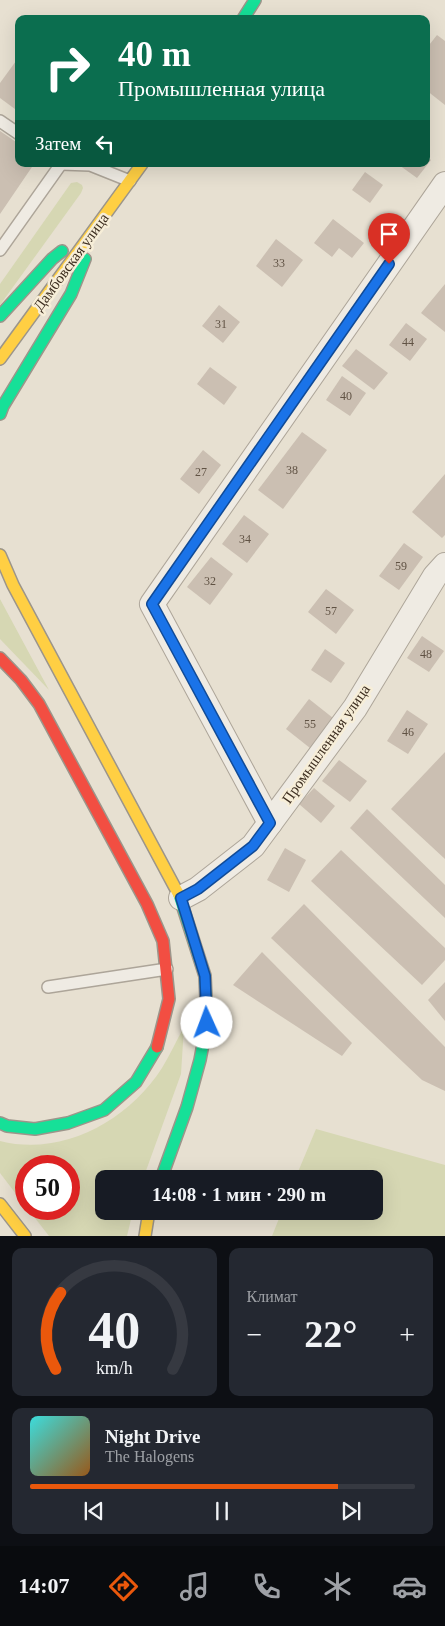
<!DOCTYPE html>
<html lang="ru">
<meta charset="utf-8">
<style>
:root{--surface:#171b24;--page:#242831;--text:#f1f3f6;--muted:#9ea1a6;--line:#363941;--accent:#ea580c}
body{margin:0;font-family:"Times New Roman",serif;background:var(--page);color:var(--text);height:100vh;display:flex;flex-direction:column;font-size:19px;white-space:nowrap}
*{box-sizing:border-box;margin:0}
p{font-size:16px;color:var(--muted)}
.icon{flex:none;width:28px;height:28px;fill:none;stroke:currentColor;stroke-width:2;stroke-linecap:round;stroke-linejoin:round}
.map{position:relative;height:1236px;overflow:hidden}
.panel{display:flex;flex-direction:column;gap:12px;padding:12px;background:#0d0f14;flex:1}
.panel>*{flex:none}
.top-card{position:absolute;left:15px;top:15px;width:415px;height:152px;border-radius:10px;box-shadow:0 5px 20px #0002;background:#0b6e4f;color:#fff;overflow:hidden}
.speed{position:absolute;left:15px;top:1155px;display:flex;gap:10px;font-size:25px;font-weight:700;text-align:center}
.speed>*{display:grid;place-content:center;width:65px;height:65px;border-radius:50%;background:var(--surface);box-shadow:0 5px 20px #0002;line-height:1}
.speed .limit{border:8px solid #d22;background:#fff;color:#111}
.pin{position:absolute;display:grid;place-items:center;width:42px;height:42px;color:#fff;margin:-51px -21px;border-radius:50% 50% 50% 0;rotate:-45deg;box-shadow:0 0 5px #0007}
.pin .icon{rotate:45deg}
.me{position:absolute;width:55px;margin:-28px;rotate:358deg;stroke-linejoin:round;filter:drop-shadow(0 0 4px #0008)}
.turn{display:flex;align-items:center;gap:18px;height:105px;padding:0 20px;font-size:22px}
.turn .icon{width:65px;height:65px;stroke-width:2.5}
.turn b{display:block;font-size:35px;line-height:42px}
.then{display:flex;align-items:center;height:48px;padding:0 20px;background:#0003;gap:10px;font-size:19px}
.big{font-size:38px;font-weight:800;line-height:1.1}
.panel .card{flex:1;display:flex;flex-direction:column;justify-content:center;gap:8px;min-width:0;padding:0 18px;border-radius:10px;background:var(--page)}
.panel .dial{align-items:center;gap:0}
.dial svg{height:130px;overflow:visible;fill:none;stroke:var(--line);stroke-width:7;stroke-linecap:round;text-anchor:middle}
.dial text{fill:var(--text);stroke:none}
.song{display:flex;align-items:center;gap:15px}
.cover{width:60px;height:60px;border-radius:8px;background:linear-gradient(135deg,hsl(180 70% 55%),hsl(30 70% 35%))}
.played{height:5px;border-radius:2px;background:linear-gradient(90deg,var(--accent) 80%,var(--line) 80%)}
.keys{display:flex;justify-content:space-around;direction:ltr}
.heat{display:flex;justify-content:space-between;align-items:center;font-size:28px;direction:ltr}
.panel .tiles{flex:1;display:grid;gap:12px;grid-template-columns:1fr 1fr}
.card:last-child{grid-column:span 2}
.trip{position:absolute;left:95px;top:1170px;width:288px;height:50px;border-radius:10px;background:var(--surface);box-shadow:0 5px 20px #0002;font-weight:800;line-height:50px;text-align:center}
.tab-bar{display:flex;height:80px;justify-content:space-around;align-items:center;background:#090b0e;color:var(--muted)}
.tab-bar .icon{width:35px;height:35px}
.tab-bar .current{color:var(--accent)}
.tab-bar b{font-size:22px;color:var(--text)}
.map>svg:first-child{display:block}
.green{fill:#d6d7b3}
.building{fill:#cbbfb2}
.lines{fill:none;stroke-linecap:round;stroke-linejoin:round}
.lane-casing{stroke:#ada599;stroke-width:14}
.street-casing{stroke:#ada599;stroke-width:26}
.fast-casing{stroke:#9c958a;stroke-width:14}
.slow-casing{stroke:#9c958a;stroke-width:14}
.jam-casing{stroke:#9c958a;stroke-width:14}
.lane{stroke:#efebe3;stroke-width:11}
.street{stroke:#efebe3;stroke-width:24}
.fast{stroke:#16e098;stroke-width:11}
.slow{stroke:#ffcf43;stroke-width:11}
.jam{stroke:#f24e42;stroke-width:11}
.route-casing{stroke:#114b97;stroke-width:12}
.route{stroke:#1a73e8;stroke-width:9}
.labels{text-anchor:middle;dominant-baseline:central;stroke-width:5;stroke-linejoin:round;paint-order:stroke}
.number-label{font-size:12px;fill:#605244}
.street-label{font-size:15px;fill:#3d2e20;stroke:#f7eed8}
</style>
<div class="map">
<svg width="445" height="1236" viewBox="0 0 445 1236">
<rect width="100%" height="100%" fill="#e7e0d1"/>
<g class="green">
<polygon points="77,182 82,185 83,188 81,193 0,305 0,284 71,183"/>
<polygon points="0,599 49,690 0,639"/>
<path d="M184,1027L181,1074L143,1179H104V1211H133L127,1236H49L28,1209H69V1166H26V1207L0,1173V1141C62,1157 128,1121 162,1068C170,1055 176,1041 184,1027Z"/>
<polygon points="316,1129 445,1165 445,1236 272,1236 282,1211 374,1211 374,1179 295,1179"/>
</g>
<g class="building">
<polygon points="437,35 445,41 445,105 426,90 426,49"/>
<polygon points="16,61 19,63 19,112 0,98 0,83"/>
<polygon points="0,131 19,144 19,164 34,164 0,214"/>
<polygon points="426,156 431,160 417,178 399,165 426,164"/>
<polygon points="365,172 383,185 370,203 352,190"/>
<polygon points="333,219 364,243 352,258 339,248 332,257 314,243"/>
<polygon points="276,239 303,260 282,287 256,266"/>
<polygon points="445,284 445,332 421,313"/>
<polygon points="219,305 240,322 223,343 202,326"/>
<polygon points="406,323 427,339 410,361 389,345"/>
<polygon points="356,349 388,373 374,390 342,366"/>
<polygon points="210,367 237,387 224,405 197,384"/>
<polygon points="342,376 366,393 350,416 326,400"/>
<polygon points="302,432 327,450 283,509 258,490"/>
<polygon points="203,450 221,465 199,494 180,479"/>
<polygon points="445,474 445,535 442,538 412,512"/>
<polygon points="244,515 269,534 247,563 222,544"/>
<polygon points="404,543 423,557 399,590 379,576"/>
<polygon points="211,557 233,574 210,605 187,587"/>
<polygon points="326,589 354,610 336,634 308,612"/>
<polygon points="422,636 444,651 429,672 407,658"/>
<polygon points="325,649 345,663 331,683 311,670"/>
<polygon points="309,699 333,718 310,748 286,729"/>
<polygon points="407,710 428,724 408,754 387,741"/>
<polygon points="445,752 445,859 391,809"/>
<polygon points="339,760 367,781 350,802 322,781"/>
<polygon points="314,788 335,806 321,823 299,804"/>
<polygon points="367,809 445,885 445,918 350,828"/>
<polygon points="285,848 306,860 289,892 267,880"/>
<polygon points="341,850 445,948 445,960 422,985 311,881"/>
<polygon points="304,904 445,1047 445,1091 422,1080 271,938"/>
<polygon points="262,952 352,1043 342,1056 233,985"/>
<polygon points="445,982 445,1021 428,1000"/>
</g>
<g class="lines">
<defs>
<g id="lane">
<polyline points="0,121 19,134"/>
<polyline points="61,164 90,165 130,181"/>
<polyline points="0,250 61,164"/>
<polyline points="48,987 167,969"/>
</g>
<g id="street">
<polyline points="270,823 152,604 445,184"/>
<polyline points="181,898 198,889 253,846 355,708 435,576 445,565"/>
</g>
<g id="fast">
<polyline points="243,19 255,0"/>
<polyline points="0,316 52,259 62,251"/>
<polyline points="0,414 3,406 71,294 85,259"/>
<polyline points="0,1123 7,1126 35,1129 68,1123 104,1110 136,1082 157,1047"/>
<polyline points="161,1179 187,1107 200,1060 207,1023 205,976 179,895"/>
</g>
<g id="slow">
<polyline points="0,359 142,164"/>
<polyline points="0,555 13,585 179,895"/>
<polyline points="0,1204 25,1236"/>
<polyline points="145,1236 149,1211"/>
</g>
<polyline id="jam" points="0,658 21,680 39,704 147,904 163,941 169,999 157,1047"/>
</defs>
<use href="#lane" class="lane-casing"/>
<use href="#street" class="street-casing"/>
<use href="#fast" class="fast-casing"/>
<use href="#slow" class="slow-casing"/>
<use href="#jam" class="jam-casing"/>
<use href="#lane" class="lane"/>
<use href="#street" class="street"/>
<use href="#fast" class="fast"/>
<use href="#slow" class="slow"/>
<use href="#jam" class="jam"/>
</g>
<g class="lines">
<defs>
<polyline id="route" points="207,1023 205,976 181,898 198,889 253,846 270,823 152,604 389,264"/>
</defs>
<use href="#route" class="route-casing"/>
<use href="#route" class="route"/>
</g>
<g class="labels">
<g class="number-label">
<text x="279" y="263">33</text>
<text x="221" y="324">31</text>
<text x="408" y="342">44</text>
<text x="346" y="396">40</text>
<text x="292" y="470">38</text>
<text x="201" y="472">27</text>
<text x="245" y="539">34</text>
<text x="401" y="566">59</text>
<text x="210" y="581">32</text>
<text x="331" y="611">57</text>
<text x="426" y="654">48</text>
<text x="310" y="724">55</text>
<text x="408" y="732">46</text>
</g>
<g class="street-label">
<text transform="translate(71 262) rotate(-54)">Дамбовская улица</text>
<text transform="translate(326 744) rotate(-55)">Промышленная улица</text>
</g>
</g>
</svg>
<div class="speed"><div class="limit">50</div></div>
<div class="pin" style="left:389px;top:264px;background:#d93025"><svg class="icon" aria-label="arrive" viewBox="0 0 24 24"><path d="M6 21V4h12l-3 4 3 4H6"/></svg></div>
<svg class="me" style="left:207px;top:1023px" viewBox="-20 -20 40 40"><circle r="19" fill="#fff"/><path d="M0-13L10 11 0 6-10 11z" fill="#1a73e8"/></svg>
<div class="trip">14:08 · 1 мин · 290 m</div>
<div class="top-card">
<div class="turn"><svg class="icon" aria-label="right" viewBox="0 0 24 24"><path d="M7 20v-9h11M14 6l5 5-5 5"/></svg><div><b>40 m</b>Промышленная улица</div></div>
<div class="then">Затем<svg class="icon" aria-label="left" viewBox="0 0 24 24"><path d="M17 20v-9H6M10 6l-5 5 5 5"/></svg></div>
</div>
</div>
<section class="panel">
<div class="tiles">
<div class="card dial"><svg viewBox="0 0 100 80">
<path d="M14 69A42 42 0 1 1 86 69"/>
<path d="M14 69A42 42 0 0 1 17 22" stroke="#ea580c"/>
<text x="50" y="56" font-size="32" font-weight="700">40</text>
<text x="50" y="72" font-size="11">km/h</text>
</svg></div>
<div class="card"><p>Климат</p>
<div class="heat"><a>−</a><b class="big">22°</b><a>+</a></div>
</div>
<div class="card">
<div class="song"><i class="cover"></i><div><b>Night Drive</b><p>The Halogens</p></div></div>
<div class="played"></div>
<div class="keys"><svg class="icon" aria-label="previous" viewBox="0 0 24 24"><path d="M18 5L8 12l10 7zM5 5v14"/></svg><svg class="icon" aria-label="pause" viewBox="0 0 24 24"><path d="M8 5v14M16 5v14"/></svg><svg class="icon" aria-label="next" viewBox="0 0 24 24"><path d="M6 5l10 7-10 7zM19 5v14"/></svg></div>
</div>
</div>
</section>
<nav class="tab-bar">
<b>14:07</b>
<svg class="icon current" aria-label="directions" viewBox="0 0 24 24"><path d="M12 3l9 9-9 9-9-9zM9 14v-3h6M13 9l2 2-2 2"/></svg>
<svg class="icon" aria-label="music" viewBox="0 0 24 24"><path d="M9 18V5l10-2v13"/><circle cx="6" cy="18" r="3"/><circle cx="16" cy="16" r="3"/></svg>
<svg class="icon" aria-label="phone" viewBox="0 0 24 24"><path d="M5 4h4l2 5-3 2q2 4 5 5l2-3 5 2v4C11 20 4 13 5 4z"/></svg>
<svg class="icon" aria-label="climate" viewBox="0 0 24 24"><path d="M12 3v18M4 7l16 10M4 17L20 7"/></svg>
<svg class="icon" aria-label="car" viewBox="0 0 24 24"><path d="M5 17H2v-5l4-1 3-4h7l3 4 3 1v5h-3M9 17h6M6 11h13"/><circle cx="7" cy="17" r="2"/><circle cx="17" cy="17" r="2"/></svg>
</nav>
